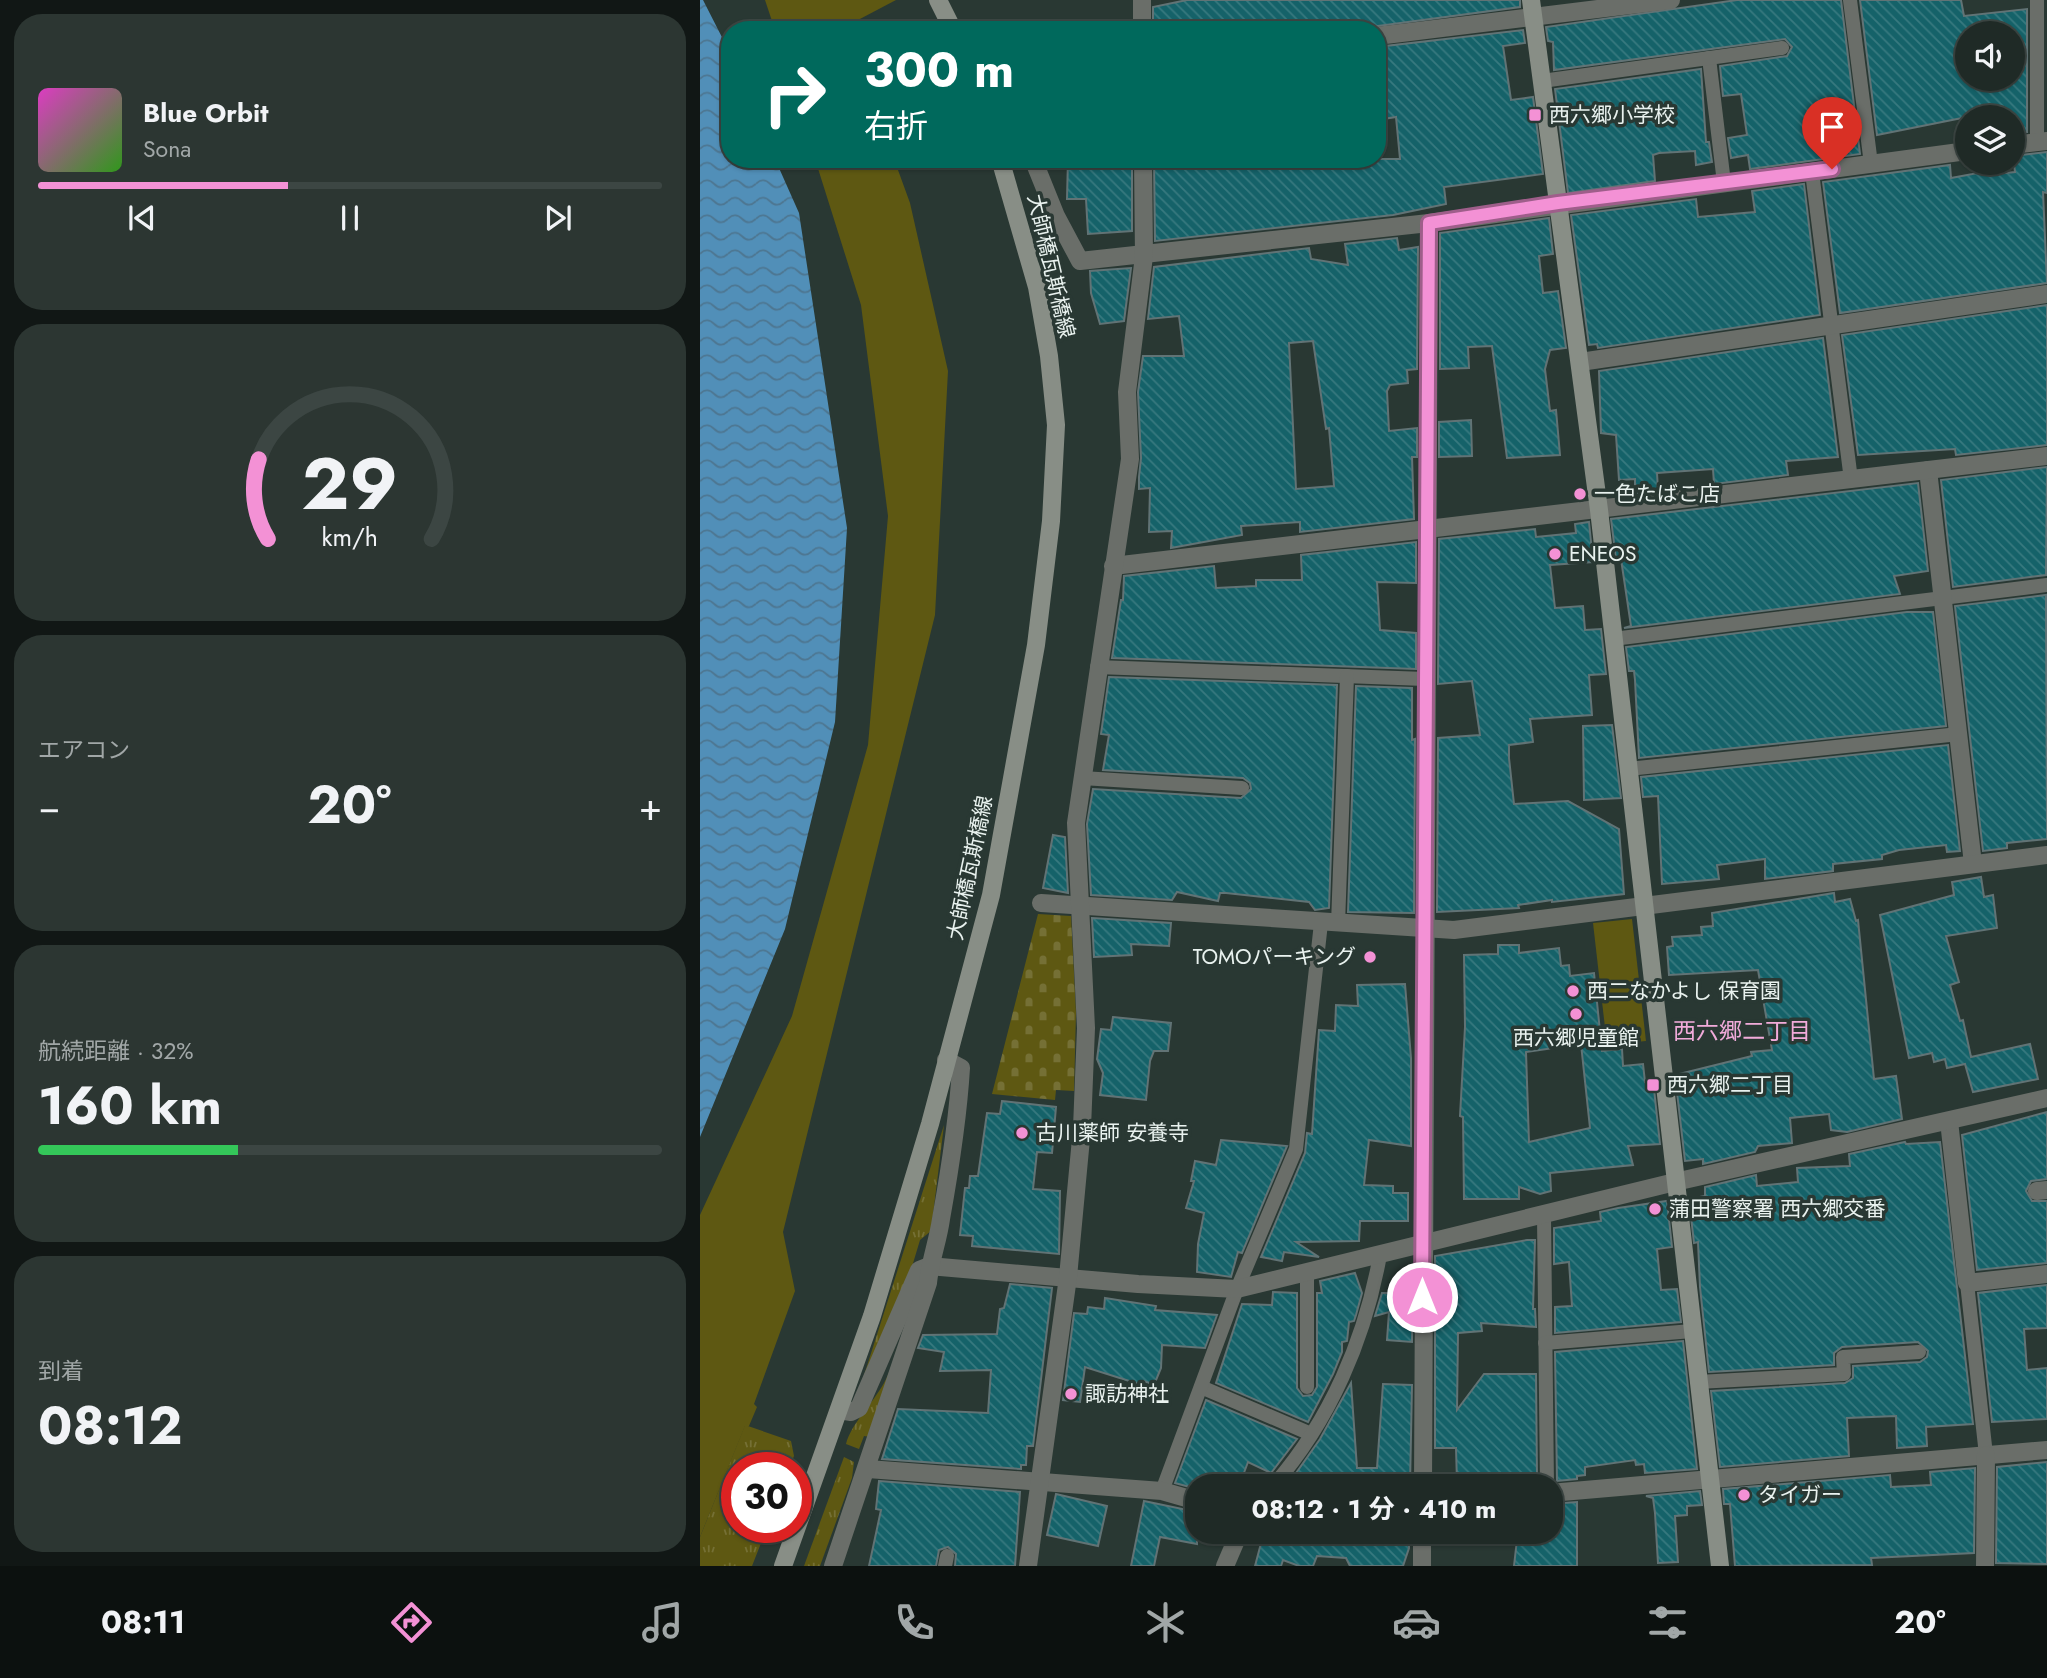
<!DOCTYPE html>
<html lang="ja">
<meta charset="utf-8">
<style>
:root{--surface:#1f2a26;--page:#2c3632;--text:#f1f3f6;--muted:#a1a7a7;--line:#3c4643;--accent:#f391d5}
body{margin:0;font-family:Jost,"Noto Sans JP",sans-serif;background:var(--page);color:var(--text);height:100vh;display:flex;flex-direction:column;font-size:26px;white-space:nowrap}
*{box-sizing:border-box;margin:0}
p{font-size:23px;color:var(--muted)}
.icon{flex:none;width:38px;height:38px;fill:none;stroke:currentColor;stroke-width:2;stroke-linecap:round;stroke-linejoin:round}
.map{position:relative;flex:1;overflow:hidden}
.sheet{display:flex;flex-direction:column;gap:14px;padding:14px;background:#111715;width:700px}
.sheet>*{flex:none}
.guide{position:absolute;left:21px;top:21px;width:665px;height:147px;border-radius:28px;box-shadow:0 2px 5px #0004,0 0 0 2px var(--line);background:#00695c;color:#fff;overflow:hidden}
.buttons{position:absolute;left:1255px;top:21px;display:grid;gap:14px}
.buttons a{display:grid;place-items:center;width:70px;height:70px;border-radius:50%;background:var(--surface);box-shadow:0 2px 5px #0004,0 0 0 2px var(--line);font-size:35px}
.speed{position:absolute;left:21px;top:1452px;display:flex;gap:14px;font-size:35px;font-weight:700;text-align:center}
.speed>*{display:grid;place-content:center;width:91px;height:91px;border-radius:50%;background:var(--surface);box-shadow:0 2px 5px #0004,0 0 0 2px var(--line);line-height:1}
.speed .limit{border:10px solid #d22;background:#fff;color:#111}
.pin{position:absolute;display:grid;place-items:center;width:60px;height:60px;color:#fff;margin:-72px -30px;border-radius:50% 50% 50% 0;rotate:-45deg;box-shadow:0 0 7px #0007}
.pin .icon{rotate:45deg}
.me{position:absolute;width:77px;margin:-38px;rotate:0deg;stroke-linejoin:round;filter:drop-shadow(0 0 5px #0008)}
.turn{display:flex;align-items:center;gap:24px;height:147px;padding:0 28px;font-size:32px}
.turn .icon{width:91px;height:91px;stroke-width:2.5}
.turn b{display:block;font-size:49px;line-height:60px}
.big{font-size:52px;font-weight:700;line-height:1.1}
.sheet .tile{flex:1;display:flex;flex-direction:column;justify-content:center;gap:10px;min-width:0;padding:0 24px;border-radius:28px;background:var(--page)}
.sheet .dial{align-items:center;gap:0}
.dial svg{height:182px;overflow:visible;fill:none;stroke:var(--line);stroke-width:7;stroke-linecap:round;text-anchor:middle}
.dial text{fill:var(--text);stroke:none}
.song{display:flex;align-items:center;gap:21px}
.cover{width:84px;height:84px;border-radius:10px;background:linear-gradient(135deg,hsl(310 70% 55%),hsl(110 70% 35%))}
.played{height:7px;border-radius:4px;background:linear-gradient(90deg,var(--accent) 40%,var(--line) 40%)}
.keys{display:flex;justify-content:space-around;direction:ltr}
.heat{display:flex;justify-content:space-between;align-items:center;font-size:38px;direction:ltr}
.charge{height:10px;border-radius:5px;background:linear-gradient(90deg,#34c759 32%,var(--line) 0)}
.trip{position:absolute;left:485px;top:1474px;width:378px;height:70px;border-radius:28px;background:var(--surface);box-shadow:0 2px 5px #0004,0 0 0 2px var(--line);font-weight:700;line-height:70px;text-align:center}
.dock{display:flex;height:112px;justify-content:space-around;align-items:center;background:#0c110f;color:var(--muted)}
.dock .icon{width:49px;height:49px}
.dock .on{color:var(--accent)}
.dock b{font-size:32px;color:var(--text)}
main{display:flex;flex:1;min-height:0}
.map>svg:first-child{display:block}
.grass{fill:url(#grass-tufts)}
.cemetery{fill:url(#cemetery-stones)}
.green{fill:#5e5812}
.water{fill:url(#water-waves)}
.building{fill:url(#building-back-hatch);stroke:#617375;stroke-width:2;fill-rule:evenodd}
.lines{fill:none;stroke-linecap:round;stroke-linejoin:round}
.lane{stroke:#6a6e69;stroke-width:14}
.street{stroke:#6a6e69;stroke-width:18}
.secondary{stroke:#888e86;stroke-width:18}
.route-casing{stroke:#9e5e8a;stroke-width:18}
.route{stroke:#f391d5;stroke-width:12}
.poi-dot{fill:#f391d5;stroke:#293833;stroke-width:2.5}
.labels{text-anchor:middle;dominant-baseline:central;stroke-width:7;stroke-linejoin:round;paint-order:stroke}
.poi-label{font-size:21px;fill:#e9f2ef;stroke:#293833;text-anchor:start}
.street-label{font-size:21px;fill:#e9f2ef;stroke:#293833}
.neighbourhood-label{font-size:23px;fill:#f1abda;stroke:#293833}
</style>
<main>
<section class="sheet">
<div class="tile">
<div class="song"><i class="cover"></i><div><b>Blue Orbit</b><p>Sona</p></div></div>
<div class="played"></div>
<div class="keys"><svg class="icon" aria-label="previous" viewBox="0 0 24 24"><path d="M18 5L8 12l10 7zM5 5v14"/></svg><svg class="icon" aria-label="pause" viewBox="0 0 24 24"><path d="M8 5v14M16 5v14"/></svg><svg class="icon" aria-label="next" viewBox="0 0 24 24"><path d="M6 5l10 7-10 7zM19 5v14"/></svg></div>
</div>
<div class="tile dial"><svg viewBox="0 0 100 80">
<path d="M14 69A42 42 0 1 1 86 69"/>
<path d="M14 69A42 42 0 0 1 10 34" stroke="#f391d5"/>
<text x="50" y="56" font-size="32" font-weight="700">29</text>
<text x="50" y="72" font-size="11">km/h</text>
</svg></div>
<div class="tile"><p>エアコン</p>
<div class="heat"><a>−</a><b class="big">20°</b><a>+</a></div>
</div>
<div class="tile"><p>航続距離 · 32%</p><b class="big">160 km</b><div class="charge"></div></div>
<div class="tile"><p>到着</p><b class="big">08:12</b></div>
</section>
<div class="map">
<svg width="1347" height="1566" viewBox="0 0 1347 1566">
<defs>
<pattern id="grass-tufts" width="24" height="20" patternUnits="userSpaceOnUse" patternTransform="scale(1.75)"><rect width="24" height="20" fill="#5e5812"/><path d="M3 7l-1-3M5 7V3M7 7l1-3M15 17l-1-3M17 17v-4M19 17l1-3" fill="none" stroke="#757035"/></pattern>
<pattern id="cemetery-stones" width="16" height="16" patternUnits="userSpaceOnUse" patternTransform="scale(1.75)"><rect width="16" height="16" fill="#5e5812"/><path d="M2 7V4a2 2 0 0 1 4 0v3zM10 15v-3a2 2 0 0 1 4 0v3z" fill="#757035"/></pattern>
<pattern id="water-waves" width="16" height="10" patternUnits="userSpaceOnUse" patternTransform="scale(1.75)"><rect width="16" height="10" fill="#518fb8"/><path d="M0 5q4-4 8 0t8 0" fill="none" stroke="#4d7691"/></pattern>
<pattern id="building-back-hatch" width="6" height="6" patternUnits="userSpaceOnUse" patternTransform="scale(1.75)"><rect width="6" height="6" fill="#156269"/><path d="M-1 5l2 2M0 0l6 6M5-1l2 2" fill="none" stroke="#37797f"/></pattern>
</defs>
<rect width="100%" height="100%" fill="#293833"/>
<g class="grass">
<polygon points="244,1125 231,1231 220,1240 208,1280 158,1394"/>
<path d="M201,1335L170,1437L164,1436L159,1449L146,1444C151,1424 173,1403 184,1383C192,1369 196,1351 201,1335Z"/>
<polygon points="45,1425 91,1441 94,1456 89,1468 37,1468 37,1528 67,1528 52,1566 0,1566 0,1537"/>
<polygon points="144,1457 154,1462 152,1478 120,1566 104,1566"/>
</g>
<polygon class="cemetery" points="338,914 371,916 376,1013 374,1091 356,1090 355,1100 292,1094"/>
<g class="green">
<polygon points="65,0 196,0 139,30 75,30"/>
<polygon points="115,159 194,159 210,203 248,371 235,615 83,1232 95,1291 54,1404 57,1407 49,1426 45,1426 0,1537 0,1215 92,1016 168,745 188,516 161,305"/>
<polygon points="932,919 946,1041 907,1045 893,923"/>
</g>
<polygon class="water" points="0,0 3,0 30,53 30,159 75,159 99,213 147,528 135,722 85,929 0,1137"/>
<g class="building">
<polygon points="487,0 820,0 820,7 648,30 544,30 544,26 518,30 453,30 453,7"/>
<polygon points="1037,0 1141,0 1160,154 1050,169 1048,155 1031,158 1028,138 1047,135 1041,94 1023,96 1020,66 1087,56 1092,47 1085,39 854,70 853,42 848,41 846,27"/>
<path d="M1160,0H1261L1264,16L1327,9V132L1312,133V117H1267L1177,135ZM1267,33H1312V79H1267Z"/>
<polygon points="823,30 825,43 803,46 811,100 833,97 843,174 744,187 746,204 693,215 455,241 454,159 700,159 696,117 677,120 677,47"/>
<polygon points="1001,69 1006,142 1009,142 1012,162 996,165 995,151 959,153 953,155 955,181 868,193 855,89"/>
<polygon points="1347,152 1347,193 1343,192 1347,283 1140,313 1123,182 1250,165 1251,178 1283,172 1285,175 1315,172 1313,156"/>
<polygon points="368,159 432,159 432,231 388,234 386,199 367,199"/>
<polygon points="1104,184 1120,315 898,348 897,344 889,345 871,215 996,199 998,217 1055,212 1052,191"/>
<polygon points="849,218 853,254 839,256 843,293 858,291 866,348 850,350 845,369 850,411 856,410 860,455 807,458 792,346 768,347 769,368 740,369 740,233"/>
<path d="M697,238L699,250L718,247L717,369L707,370L708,383L690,385L687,391L689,431L717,428V457H712L714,519L600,532V522L541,526L542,535L471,548L472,531L449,532L450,488L439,489V477L441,458L438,392L443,356H484L479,316L448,319L454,267L609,248L611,259L648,265L645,244ZM613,341L626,429L629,428L634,486L596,489L589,343Z"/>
<polygon points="431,268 424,321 400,324 391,293 390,271"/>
<polygon points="1347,305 1347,445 1256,455 1255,449 1158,455 1142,335"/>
<polygon points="1123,338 1138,457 1086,461 1088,475 1014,484 1013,469 957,473 958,490 935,493 935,479 919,480 916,435 901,433 899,371"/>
<polygon points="771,420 772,456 739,457 739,422"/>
<polygon points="1347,467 1346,575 1253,587 1241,480"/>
<polygon points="1218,483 1228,571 1194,576 1200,594 924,628 931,626 921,559 916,559 911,519"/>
<polygon points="889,522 893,562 850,565 855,608 883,606 885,630 901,629 906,674 889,675 892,715 830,719 833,742 809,745 809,758 814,804 868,801 919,829 924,894 852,902 852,900 818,905 819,908 737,912 738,738 780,735 772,681 738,684 739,539 835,529 836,537 876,533 875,524"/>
<polygon points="716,542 716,583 677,582 680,630 716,633 716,669 412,658 421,600 423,600 424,576 514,566 516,588 556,586 556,580 602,580 601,555"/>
<polygon points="1346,595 1347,839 1307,843 1307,848 1283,851 1255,606"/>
<polygon points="1207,612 1233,612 1246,726 939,758 935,680 934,671 929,671 926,647"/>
<polygon points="409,677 637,685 629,908 615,910 609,902 526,893 520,893 518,901 477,892 472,900 391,895 387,824 393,789 541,798 551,789 550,783 543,778 403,770 409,735 401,734"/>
<polygon points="656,686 712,688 712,740 715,739 714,913 648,912"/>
<polygon points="912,725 921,798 884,800 883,726"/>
<polygon points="1248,745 1260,851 1247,852 1246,845 1199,850 1182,855 1182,859 1133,864 1133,871 1065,879 1065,859 1017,865 1019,879 962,884 958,796 943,797 941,777"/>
<polygon points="353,835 365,837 368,893 343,888"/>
<polygon points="1281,877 1284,897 1293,895 1297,928 1246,936 1259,982 1250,985 1260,1021 1263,1020 1271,1057 1330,1044 1338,1079 1273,1092 1265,1064 1247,1068 1245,1059 1234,1062 1232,1053 1209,1058 1180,915 1254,895 1252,882"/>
<polygon points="1134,893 1135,902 1150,899 1156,921 1158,920 1174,1079 1196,1076 1202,1119 1147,1132 1131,1130 1129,1114 1090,1118 1092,1143 1058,1146 1055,1152 1003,1164 1003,1159 985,1161 975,1075 1052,1056 1051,1052 1072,1050 1058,970 969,975 967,947 973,946 972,937 1002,935 1001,927 1013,926 1012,913"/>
<polygon points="392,918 471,923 469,946 431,944 432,955 394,957"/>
<path d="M798,945H819V953L859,948L861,966L869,965L870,976L894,973L902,1051L922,1049L923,1066L943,1064L945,1082L953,1080L960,1144L928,1146L933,1165L850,1173L851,1191L840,1194L819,1187V1199H764L763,1117L760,1116L765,1027L764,955L798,954ZM881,1044L890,1128L829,1142L826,1052Z"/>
<polygon points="705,984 711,1058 711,1146 669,1140 664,1185 693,1186 693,1193 708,1193 708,1221 660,1221 659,1241 596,1242 619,1257 584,1252 582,1261 561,1257 605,1153 607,1133 612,1134 619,1030 635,1031 636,1005 658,1006 657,985"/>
<polygon points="413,1017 471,1023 468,1051 454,1051 450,1061 446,1100 400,1095 403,1073 397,1059 401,1029 411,1030"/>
<polygon points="302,1101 356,1107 352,1153 337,1152 333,1189 360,1191 359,1254 272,1246 273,1236 260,1235 265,1188 269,1188 270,1176 278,1176 287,1113 300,1114"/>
<polygon points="1347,1112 1347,1179 1331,1181 1326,1191 1332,1201 1347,1201 1347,1263 1277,1270 1262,1135"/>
<polygon points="521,1140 587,1146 542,1253 538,1252 531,1277 497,1272 498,1244 504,1213 486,1208 494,1181 491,1181 495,1161 516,1165"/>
<polygon points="1205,1142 1206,1144 1240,1142 1273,1424 1226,1427 1227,1446 1197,1448 1196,1416 1147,1418 1149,1456 1020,1467 1011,1391 1145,1383 1153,1378 1153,1366 1220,1362 1227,1357 1228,1351 1218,1342 1142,1347 1134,1353 1134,1365 1009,1372 1000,1287 998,1242 994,1243 989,1199 1005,1196 1005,1187 1056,1175 1057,1186 1098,1182 1097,1168 1150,1166 1149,1154"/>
<polygon points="967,1201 972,1247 957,1249 961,1290 977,1289 981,1322 855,1333 855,1307 872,1306 869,1262 854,1264 854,1228 901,1221 900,1212 918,1208"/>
<polygon points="827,1240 835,1240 833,1309 835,1309 836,1327 781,1323 782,1331 758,1333 757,1410 784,1374 836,1374 837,1478 757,1482 756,1448 735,1448 735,1256"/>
<polygon points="655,1273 662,1293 656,1315 654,1321 649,1322 647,1341 642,1342 642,1352 633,1374 608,1422 516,1383 542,1304 572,1305 573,1292 597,1293 597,1388 603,1396 612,1395 617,1387 617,1293 622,1293 620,1281"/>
<polygon points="310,1284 352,1288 333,1446 327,1446 326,1465 321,1465 321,1469 182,1459 198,1409 288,1413 291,1370 240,1371 244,1352 218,1348 223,1335 297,1334 300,1309 304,1308"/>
<polygon points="1347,1285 1347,1328 1324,1329 1327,1370 1347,1368 1347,1419 1292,1422 1278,1293"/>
<polygon points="682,1293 713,1293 712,1342 687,1340 689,1312 675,1316"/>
<polygon points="405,1298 456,1306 455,1310 517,1315 505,1348 462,1345 461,1368 454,1385 444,1381 442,1385 385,1367 380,1402 363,1400 374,1313 387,1314 388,1307 404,1309"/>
<polygon points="983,1341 997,1469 945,1473 944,1464 936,1465 935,1460 885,1467 885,1475 877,1476 877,1479 857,1481 855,1352"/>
<polygon points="651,1383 657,1468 677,1468 683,1384 712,1385 710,1486 587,1486 620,1439"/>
<polygon points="506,1400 597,1439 571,1473 548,1462 539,1486 497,1486 497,1489 475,1483"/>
<polygon points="1347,1462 1347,1564 1296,1563 1297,1467"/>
<polygon points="1275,1468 1274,1553 1171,1558 1172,1565 1035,1566 1030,1504 1024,1504 1023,1489 1190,1475 1191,1487 1231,1485 1230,1472"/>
<polygon points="179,1481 320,1492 315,1566 255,1566 256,1554 248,1547 239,1550 236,1566 169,1566 181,1510 176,1509"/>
<polygon points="1000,1491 1002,1505 987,1506 987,1515 975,1516 978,1562 958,1563 955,1513 953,1498 946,1496"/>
<polygon points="356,1494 407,1506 398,1546 347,1535"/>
<polygon points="444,1501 497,1512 497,1544 460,1537 454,1566 431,1566"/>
<polygon points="877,1502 877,1566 814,1566 818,1531 850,1531 850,1504"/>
<polygon points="578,1531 709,1531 709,1548 703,1566 650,1566 646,1558 617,1556 613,1566 599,1566 583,1560 581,1566 555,1566 564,1532 577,1535"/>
</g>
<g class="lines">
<g class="lane">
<polyline points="1150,0 1171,164"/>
<polyline points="1009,58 1024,183"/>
<polyline points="842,81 1082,48"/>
<polyline points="1337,142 1337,0"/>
<polyline points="1112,172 1151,480"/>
<polyline points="913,639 1347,585"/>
<polyline points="397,667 725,679"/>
<polyline points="928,769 1259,734"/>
<polyline points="382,778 542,788"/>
<polyline points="638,924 647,676"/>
<polyline points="844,1217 847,1486"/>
<polyline points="1267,1283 1286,1455"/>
<polyline points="845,1343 992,1331"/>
<polyline points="998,1382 1144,1374 1143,1357 1219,1352"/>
<polyline points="501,1387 611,1434"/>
<polyline points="607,1387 607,1272"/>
<path d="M573,1486C630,1421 665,1339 680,1255"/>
<polyline points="462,1491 537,1289 596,1149 621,923"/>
<polyline points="245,1566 247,1556"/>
</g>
<g class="street">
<polyline points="442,0 442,30"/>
<polyline points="677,36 971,0"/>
<polyline points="1312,145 1347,141"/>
<polyline points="333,159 356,216 380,261 729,223 1267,151"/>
<polyline points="880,362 1347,294"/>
<polyline points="1228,470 1273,864"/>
<polyline points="413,566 1347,456"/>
<polyline points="341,903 754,930 1347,855"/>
<polyline points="1249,1121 1267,1283 1347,1274"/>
<polyline points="1337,1191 1347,1190"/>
<polyline points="139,1410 151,1412 159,1408 219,1270 229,1266 438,1284 537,1289 975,1182 1347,1098"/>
<polyline points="168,1469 462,1491 497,1501"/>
<polyline points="723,1486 729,223"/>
<polyline points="850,1493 1347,1450"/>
<path d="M133,1566L228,1283C230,1261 238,1241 241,1219C250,1169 258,1118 261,1068L246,1060"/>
<polyline points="328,1566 368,1277 382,1128 386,1028 376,823 430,459 427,392 444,256 443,159"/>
<polyline points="525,1566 540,1531"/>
<polyline points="722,1566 722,1531"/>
<polyline points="1285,1566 1286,1455"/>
</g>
<g class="secondary">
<polyline points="238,0 253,30"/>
<polyline points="831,0 899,510 1020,1566"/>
<polyline points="83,1566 172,1316 230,1124 291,895 336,645 351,521 356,425 349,356 337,287 300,159"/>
</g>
</g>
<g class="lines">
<defs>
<polyline id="route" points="722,1297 729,223 858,203 1132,169"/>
</defs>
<use href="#route" class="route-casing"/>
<use href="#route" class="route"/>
</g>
<g class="poi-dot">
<rect x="828" y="108" width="14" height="14" rx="3.5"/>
<circle cx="880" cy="494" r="7"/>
<circle cx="855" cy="554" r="7"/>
<circle cx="670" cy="957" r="7"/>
<circle cx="873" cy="991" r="7"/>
<circle cx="876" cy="1014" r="7"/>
<rect x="946" y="1078" width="14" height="14" rx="3.5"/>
<circle cx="322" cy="1133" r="7"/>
<circle cx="955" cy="1209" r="7"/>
<circle cx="371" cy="1394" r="7"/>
<circle cx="1044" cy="1495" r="7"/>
</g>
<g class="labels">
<g class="poi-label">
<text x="849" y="115">西六郷小学校</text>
<text x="894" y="494">一色たばこ店</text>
<text x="869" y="554">ENEOS</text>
<text x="656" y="957" text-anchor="end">TOMOパーキング</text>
<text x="887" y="991">西二なかよし 保育園</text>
<text x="876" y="1038" text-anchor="middle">西六郷児童館</text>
<text x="967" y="1085">西六郷二丁目</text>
<text x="336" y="1133">古川薬師 安養寺</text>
<text x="969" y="1209">蒲田警察署 西六郷交番</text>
<text x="385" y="1394">諏訪神社</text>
<text x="1058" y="1495">タイガー</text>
</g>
<g class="street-label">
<text transform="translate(351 266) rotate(77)">大師橋瓦斯橋線</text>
<text transform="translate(270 868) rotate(-78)">大師橋瓦斯橋線</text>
</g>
<g class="neighbourhood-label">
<text x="1042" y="1031">西六郷二丁目</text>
</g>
</g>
</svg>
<div class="buttons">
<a><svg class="icon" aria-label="sound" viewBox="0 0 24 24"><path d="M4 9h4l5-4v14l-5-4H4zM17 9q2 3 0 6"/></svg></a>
<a><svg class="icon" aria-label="layers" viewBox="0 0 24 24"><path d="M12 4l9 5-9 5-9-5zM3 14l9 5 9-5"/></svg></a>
</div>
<div class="speed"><div class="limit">30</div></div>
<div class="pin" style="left:1132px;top:169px;background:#d93025"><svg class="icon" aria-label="arrive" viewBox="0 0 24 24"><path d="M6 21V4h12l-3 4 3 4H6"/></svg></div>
<svg class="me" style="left:722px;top:1297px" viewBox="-20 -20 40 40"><circle r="17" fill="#f391d5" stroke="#fff" stroke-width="3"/><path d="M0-11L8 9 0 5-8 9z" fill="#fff"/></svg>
<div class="trip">08:12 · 1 分 · 410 m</div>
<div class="guide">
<div class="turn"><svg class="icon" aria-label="right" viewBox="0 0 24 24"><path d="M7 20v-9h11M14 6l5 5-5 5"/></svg><div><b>300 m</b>右折</div></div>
</div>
</div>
</main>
<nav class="dock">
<b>08:11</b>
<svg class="icon on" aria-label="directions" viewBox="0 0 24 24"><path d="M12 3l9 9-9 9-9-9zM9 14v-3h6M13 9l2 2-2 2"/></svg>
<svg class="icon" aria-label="music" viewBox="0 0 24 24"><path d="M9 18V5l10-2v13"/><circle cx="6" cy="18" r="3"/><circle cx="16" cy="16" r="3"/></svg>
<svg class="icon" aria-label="phone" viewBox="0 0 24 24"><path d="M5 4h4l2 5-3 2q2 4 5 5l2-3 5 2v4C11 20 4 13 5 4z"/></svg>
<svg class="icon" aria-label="climate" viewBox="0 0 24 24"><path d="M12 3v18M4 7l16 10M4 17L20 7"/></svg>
<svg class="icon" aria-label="car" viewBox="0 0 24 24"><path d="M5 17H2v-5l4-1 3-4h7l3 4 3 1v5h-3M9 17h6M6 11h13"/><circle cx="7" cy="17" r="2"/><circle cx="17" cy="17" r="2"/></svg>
<svg class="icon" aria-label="filters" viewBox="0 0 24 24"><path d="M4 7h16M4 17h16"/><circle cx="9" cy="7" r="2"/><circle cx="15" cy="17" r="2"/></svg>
<b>20°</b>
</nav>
